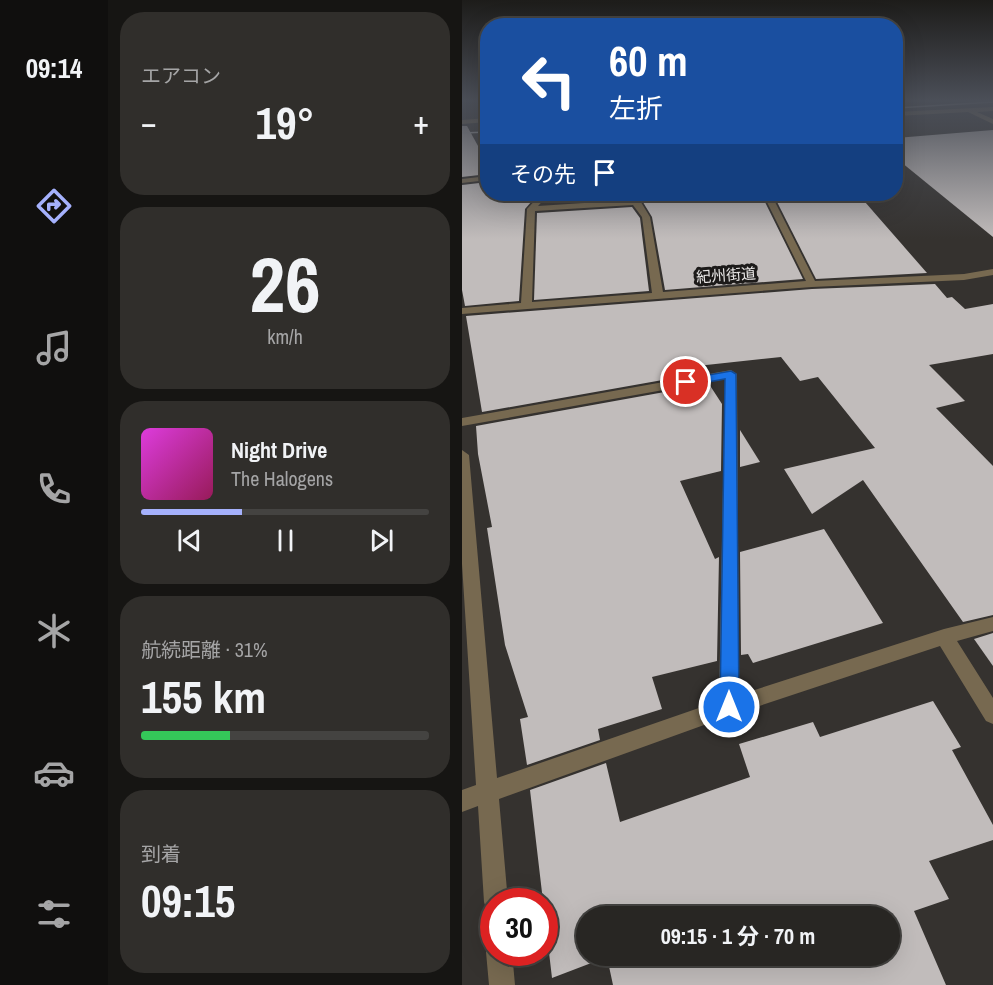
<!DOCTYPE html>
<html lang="ja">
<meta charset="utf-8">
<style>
:root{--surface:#282623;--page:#302e2b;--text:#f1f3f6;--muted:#a5a5a6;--line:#444341;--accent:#a5b1fc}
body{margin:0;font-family:"Archivo Narrow","Noto Sans JP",sans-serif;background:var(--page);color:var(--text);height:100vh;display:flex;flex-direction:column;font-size:22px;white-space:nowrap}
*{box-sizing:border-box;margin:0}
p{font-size:20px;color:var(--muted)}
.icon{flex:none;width:33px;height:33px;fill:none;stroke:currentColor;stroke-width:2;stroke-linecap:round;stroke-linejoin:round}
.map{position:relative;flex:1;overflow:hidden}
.side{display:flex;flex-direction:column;gap:12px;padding:12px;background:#161513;width:354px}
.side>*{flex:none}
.guide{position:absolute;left:18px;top:18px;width:423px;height:183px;border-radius:24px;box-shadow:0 6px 24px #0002,0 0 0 2px var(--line);background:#1a4fa0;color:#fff;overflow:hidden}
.speed{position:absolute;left:18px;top:888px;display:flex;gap:12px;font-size:30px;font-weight:700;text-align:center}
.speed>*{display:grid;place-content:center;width:78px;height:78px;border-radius:50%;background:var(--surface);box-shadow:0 6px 24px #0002,0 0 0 2px var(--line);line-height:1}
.speed .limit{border:9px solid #d22;background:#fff;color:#111}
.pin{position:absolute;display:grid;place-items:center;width:51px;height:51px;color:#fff;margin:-26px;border:3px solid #fff;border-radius:50%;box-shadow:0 2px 6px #0007}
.me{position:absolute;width:66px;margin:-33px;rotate:0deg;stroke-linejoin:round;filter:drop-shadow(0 0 4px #0008)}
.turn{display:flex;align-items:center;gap:21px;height:126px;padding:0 30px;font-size:27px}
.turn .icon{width:78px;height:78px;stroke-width:2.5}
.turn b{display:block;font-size:42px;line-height:51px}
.then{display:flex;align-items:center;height:57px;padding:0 30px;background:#0003;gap:12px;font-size:22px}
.big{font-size:45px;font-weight:700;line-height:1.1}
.side .tile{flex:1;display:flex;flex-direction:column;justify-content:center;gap:9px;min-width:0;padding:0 21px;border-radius:24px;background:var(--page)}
.side .dial{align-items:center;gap:0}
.dial b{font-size:78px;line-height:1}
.song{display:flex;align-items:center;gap:18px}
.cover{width:72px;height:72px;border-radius:9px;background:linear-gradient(135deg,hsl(300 70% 55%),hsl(330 70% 35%))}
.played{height:6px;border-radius:3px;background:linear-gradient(90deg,var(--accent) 35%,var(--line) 35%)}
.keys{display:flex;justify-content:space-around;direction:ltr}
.heat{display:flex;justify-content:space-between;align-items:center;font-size:33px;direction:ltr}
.charge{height:9px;border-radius:4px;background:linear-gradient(90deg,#34c759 31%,var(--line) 0)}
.trip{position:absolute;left:114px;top:906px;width:324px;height:60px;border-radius:30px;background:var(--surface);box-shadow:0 6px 24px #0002,0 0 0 2px var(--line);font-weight:700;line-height:60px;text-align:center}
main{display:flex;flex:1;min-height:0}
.tab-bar{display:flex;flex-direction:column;width:108px;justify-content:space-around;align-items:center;background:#100f0e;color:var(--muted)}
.tab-bar .icon{width:42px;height:42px}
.tab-bar .active{color:var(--accent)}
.tab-bar b{font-size:27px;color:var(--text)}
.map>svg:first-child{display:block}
.building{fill:#c1bcbb;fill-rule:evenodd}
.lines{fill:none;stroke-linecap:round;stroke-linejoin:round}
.minor{fill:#776950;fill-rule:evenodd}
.tram{stroke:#bbb9b8;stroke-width:1.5}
.route{fill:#1a73e8;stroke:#114b97;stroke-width:1.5}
.labels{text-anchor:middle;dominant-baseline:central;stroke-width:6;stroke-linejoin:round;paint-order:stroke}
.far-street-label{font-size:15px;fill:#eae8e7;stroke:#1c1a19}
</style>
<main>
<nav class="tab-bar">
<b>09:14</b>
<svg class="icon active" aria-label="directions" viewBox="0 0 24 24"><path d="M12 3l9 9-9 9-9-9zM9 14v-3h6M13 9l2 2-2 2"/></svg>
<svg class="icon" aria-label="music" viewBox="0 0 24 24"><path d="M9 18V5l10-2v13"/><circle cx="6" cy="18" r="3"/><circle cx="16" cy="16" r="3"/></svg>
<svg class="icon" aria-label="phone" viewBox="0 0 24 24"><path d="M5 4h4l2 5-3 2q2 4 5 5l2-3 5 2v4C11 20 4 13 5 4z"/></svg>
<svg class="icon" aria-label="climate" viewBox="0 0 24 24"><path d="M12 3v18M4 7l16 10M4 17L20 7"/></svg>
<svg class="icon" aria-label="car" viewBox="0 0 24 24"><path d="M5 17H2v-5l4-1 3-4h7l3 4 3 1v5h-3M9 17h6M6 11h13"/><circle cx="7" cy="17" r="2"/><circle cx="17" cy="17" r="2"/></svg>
<svg class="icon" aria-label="filters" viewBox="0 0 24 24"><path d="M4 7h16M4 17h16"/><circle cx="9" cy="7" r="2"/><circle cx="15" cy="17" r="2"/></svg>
</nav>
<section class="side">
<div class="tile"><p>エアコン</p>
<div class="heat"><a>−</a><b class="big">19°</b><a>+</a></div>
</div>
<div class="tile dial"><b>26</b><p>km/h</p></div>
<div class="tile">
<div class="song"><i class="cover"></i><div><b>Night Drive</b><p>The Halogens</p></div></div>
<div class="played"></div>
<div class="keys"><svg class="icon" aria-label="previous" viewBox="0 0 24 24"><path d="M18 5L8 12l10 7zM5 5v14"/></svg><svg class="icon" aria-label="pause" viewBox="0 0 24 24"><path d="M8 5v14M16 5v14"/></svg><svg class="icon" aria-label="next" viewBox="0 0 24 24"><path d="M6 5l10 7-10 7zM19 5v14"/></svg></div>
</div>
<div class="tile"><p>航続距離 · 31%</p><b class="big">155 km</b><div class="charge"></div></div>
<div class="tile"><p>到着</p><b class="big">09:15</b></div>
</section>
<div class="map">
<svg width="531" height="985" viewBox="0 0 531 985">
<rect width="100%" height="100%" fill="#35322f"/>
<g class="building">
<polygon points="0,126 5,126 26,164 26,174 0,177"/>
<polygon points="531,130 531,237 434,158 434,138"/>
<polygon points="26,182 26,194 76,194 63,209 57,301 3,306 0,290 0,185"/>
<polygon points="89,194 164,194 165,198 81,203"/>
<polygon points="176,194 299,194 341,279 203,290 190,217"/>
<polygon points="311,194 396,194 465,273 354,279"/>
<polygon points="170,207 178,218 187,291 72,300 75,213"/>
<polygon points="473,284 485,298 490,297 503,309 531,304 531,354 467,365 503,401 474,408 531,466 531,615 501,622 401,480 350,514 322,469 413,448 356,377 338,381 319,357 235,366 240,373 20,412 4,316 350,289"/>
<polygon points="247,384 260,404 259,471 218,481 253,559 257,557 255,661 190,677 200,709 136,729 138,740 65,765 58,719 66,717 43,645 25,528 30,527 16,454 14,426"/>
<polygon points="278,430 298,462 278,467"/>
<polygon points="362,529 421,623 291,663 286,654 279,655 278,552"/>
<polygon points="531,633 531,666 512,639"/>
<path d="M471,701L499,747L490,750L531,825V840L467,861L487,899L452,911L484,985H151L145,957L90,978L68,790L144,763L158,822L288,777L277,744L351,722L358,737ZM124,916H428V956H124Z"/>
</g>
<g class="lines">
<g class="minor">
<polygon points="531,107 531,111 515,112 531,119 531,124 506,112 434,116 434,112"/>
<polygon points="26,118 26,122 0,124 0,120"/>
<polygon points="26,176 26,180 0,183 0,179"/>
<path d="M79,194H87L76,206L168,200L166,194H174L188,217L201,292L344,281L301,194H309L353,281L502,274L531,269V275L502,280L350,287L0,314V308L59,303L65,209ZM171,205L180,217L190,293L70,302L73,211Z"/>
<polygon points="269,370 275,374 277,695 482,629 531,617 531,631 495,641 531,698 531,724 524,721 478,646 267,716 37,799 46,902 32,902 32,913 25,911 22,902 16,806 0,812 0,790 14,785 0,564 0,450 7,455 35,778 257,701 263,379 0,426 0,418"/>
<polygon points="32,942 32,952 50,952 53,985 27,985 24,952 28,943"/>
</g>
<g class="tram">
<polyline points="434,108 531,102"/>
<polyline points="0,133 26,132"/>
</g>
</g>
<linearGradient id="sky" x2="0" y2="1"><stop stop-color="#1d1c1a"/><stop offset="0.42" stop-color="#4b4f58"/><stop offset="1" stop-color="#4b4f58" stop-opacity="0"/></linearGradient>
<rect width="531" height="239" fill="url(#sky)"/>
<polygon class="route" points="269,371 274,374 277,707 274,713 267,715 261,713 258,707 263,379 224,386 218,382 224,379"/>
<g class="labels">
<g class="far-street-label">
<text transform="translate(264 275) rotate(-4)">紀州街道</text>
</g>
</g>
</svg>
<div class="speed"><div class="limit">30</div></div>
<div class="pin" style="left:224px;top:382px;background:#d93025"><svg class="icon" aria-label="arrive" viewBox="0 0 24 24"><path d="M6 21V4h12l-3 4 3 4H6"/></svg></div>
<svg class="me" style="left:267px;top:707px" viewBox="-20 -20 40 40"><circle r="17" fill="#1a73e8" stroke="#fff" stroke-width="3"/><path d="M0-11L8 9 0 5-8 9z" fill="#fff"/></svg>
<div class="trip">09:15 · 1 分 · 70 m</div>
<div class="guide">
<div class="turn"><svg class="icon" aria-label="left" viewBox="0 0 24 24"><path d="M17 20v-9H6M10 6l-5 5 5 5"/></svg><div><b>60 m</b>左折</div></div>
<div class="then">その先<svg class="icon" aria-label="arrive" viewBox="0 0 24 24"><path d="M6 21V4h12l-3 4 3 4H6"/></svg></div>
</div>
</div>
</main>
